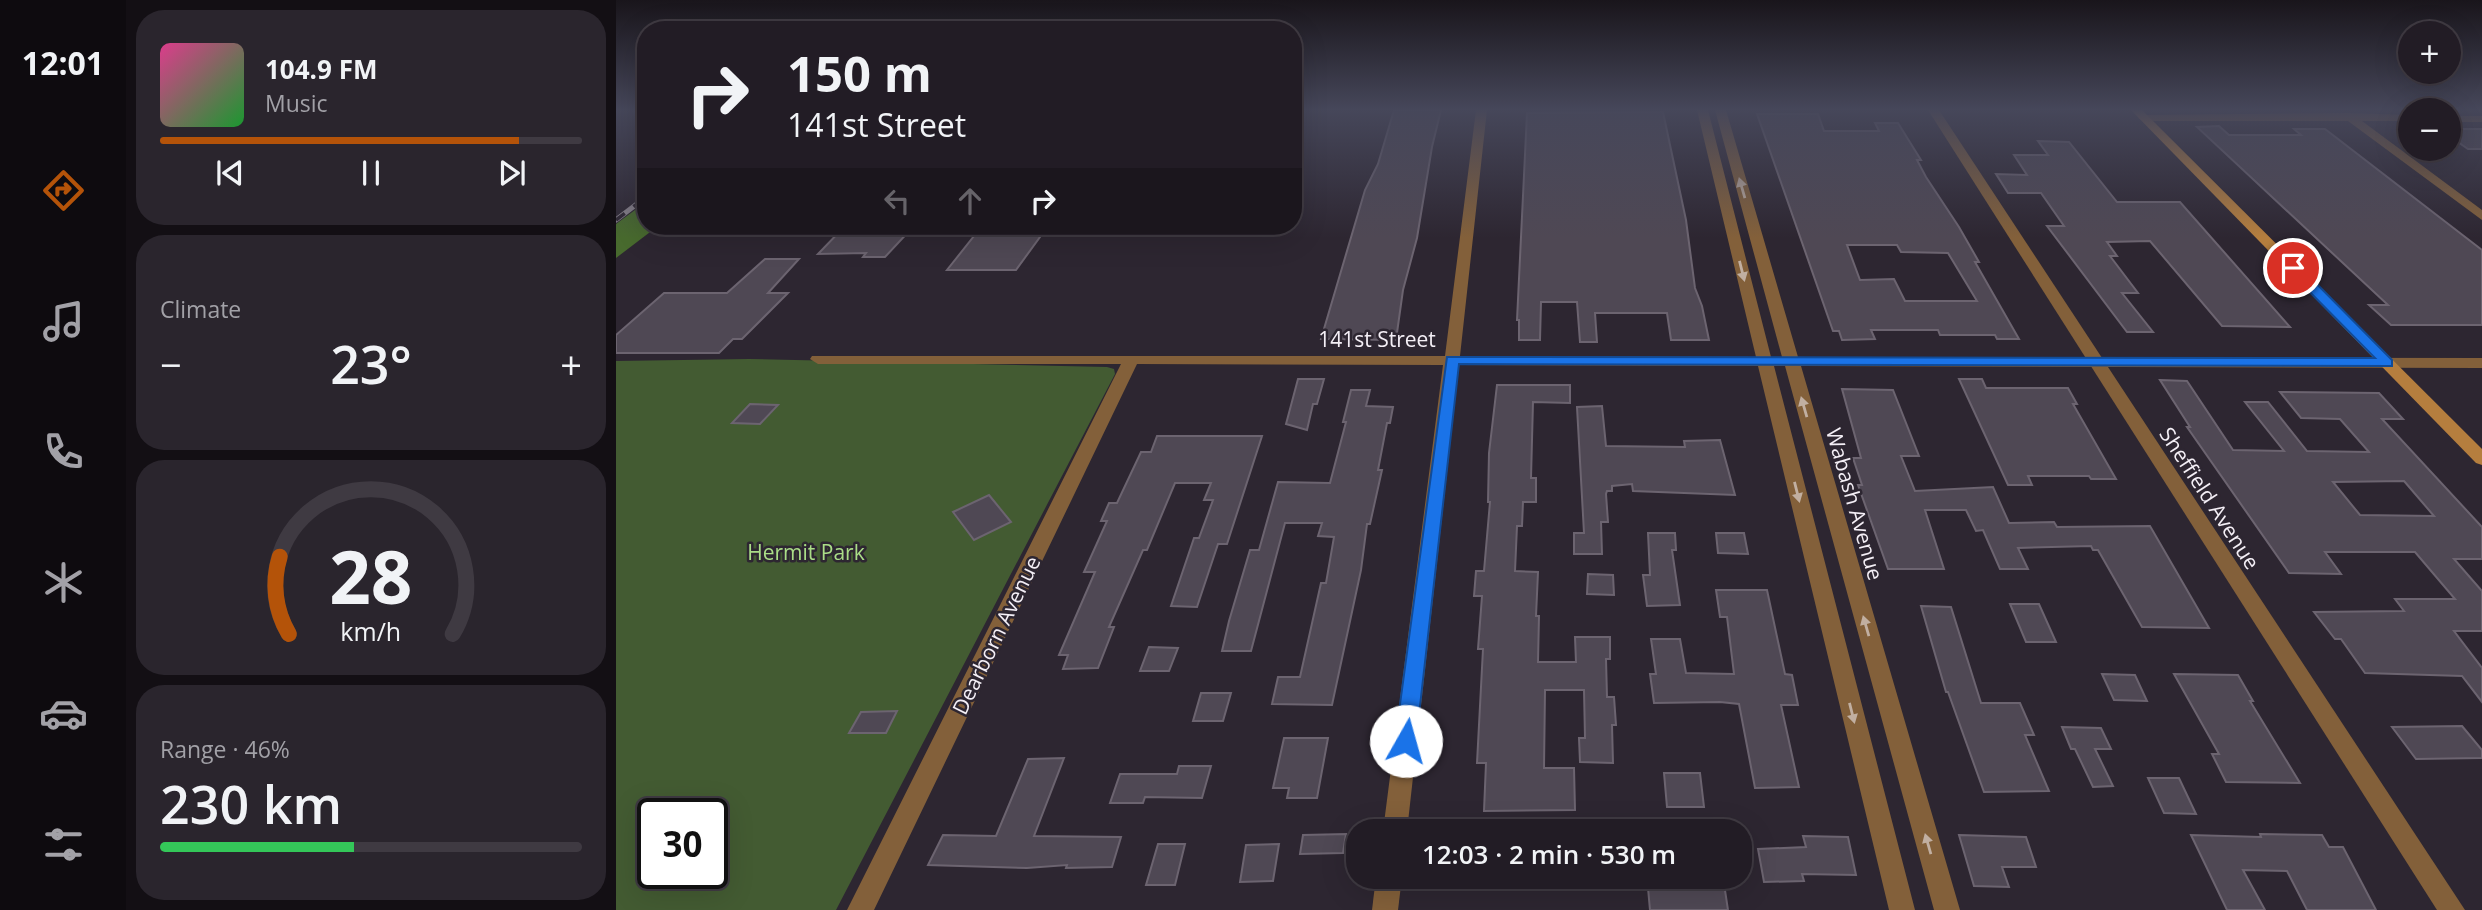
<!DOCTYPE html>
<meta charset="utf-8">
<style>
:root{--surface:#221c25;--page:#2a252d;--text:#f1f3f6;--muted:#a2a1a7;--line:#3f3a42;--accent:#b45309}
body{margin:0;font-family:"Open Sans",sans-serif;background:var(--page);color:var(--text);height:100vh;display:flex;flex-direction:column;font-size:26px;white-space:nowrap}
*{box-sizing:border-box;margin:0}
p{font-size:23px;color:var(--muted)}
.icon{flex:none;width:38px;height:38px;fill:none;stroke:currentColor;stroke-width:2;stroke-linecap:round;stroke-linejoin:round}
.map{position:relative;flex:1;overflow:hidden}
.side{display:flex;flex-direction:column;gap:10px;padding:10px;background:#130f14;width:490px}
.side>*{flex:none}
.banner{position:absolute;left:21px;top:21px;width:665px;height:214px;border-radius:28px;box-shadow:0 7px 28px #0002,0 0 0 2px var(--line);background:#221c25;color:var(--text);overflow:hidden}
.tools{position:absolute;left:1782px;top:21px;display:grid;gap:14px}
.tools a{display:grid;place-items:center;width:63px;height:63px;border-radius:50%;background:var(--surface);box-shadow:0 7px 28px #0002,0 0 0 2px var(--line);font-size:35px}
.speed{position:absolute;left:21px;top:798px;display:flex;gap:14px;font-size:35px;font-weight:700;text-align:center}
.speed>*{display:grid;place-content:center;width:91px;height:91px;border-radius:50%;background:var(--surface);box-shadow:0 7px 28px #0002,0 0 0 2px var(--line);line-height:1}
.speed .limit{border:4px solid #111;border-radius:10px;background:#fff;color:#111}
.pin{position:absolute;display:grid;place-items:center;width:60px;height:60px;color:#fff;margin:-30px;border:4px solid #fff;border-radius:50%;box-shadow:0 2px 7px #0007}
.me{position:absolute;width:77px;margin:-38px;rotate:7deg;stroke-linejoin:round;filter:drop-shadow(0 0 5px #0008)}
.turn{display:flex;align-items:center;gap:24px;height:147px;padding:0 35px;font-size:32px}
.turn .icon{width:91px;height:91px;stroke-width:2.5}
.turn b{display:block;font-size:49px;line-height:60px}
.lanes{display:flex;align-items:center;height:66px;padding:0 35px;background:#0003;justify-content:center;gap:35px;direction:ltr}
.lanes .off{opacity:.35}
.big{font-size:52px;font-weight:600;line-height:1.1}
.side .card{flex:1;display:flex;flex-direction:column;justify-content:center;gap:10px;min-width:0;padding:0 24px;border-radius:28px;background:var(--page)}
.side .dial{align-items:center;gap:0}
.dial svg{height:182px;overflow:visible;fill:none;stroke:var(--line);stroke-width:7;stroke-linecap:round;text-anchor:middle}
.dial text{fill:var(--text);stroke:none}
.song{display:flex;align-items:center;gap:21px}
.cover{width:84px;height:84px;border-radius:10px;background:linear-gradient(135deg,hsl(330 70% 55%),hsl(130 70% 35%))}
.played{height:7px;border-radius:4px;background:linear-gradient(90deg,var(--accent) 85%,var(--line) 85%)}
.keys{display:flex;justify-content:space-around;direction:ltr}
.heat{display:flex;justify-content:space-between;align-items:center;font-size:38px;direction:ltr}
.charge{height:10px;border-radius:5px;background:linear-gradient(90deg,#34c759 46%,var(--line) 0)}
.trip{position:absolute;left:730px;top:819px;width:406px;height:70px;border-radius:28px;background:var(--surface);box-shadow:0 7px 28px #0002,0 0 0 2px var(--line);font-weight:600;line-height:70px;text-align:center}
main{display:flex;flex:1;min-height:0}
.dock{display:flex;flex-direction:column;width:126px;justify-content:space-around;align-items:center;background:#0e0b0f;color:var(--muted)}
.dock .icon{width:49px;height:49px}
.dock .active{color:var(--accent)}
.dock b{font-size:32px;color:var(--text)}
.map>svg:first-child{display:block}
.green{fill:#435b32;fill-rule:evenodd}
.forest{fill:#486a2e}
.building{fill:#4f4854;stroke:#6c6470;stroke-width:2;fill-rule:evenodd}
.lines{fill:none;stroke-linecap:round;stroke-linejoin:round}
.minor{fill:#83603a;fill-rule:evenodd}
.tertiary{fill:#83603a;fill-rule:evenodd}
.secondary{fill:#b57e3e;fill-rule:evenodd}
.rail-casing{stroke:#8a848d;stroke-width:5}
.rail{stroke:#2d2631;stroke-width:3.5;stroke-dasharray:11;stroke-linecap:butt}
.oneway{fill:#c1afa1}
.route{fill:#1a73e8;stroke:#114b97;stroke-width:2}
.labels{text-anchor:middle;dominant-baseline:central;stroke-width:5;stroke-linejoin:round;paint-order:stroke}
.street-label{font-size:21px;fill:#f4eff6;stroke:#2d2631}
.park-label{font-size:21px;fill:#aadd87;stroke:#2d2631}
</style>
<main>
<nav class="dock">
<b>12:01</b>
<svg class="icon active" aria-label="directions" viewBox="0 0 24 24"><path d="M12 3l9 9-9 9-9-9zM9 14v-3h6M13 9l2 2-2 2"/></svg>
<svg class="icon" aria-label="music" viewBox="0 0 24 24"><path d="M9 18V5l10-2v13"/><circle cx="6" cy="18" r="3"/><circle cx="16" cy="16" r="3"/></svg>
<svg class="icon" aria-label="phone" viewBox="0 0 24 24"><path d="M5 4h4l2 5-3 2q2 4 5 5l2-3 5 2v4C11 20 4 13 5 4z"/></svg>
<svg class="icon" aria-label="climate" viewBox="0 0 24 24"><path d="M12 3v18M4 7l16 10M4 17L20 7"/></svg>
<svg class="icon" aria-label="car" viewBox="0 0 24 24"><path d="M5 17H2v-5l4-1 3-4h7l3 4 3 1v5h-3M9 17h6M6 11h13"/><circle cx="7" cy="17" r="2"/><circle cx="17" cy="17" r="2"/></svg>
<svg class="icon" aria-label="filters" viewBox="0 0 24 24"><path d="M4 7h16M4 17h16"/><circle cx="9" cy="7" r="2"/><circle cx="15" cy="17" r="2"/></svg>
</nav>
<section class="side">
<div class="card">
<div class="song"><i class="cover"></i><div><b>104.9 FM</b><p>Music</p></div></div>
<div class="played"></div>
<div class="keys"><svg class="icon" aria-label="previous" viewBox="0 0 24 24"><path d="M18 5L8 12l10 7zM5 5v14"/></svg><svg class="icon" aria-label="pause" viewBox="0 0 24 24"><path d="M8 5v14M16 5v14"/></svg><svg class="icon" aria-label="next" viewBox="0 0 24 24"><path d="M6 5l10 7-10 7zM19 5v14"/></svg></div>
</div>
<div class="card"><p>Climate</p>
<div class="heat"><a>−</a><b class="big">23°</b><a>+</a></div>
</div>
<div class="card dial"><svg viewBox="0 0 100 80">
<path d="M14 69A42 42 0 1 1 86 69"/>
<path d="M14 69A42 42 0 0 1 10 35" stroke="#b45309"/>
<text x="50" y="56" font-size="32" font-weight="700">28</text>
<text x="50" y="72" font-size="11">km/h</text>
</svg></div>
<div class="card"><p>Range · 46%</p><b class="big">230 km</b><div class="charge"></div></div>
</section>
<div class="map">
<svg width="1866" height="910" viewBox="0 0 1866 910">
<rect width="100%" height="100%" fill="#2d2631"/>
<path class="green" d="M133,359L491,367L498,369L499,374L220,910H0V361ZM37,814H96V873H37Z"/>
<polygon class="forest" points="30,202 30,226 42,226 0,258 0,224"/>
<g class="building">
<polygon points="778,110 825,110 816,147 801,238 787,290 780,340 705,339 749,190 762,164"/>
<polygon points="1047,112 1070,220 1079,288 1086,306 1093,340 1055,340 1051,313 979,313 981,342 964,342 961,302 925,302 924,340 903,340 903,320 901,320 911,113"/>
<path d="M1141,114H1202L1208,131H1263L1259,123H1282L1305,160H1301L1310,177L1343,227L1363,262H1359L1403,339H1381L1379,335H1324L1322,330H1255L1259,339L1226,340L1223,331H1217ZM1231,245H1281L1285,252L1332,253L1361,301H1289L1278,279L1244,280Z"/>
<polygon points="1603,126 1613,135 1685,135 1678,129 1709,129 1866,250 1866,325 1775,325 1753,305 1772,305 1581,127"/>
<polygon points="1832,129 1866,129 1866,149 1852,149 1832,135"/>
<polygon points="1422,141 1453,142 1501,202 1564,202 1674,327 1606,326 1534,241 1491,242 1501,256 1494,256 1522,293 1506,293 1537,332 1511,332 1431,226 1448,226 1425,193 1392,193 1380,174 1411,175 1398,155 1432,155"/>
<polygon points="366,226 432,226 400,270 331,270"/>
<polygon points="228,227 297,227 269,257 247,257 250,253 202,254"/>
<polygon points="149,259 183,259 152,293 172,293 126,339 117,339 103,353 0,353 0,335 48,293 111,293"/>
<polygon points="682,379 708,379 701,404 697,404 691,430 670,424"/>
<polygon points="1343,379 1366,379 1370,388 1452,388 1461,404 1457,404 1500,479 1475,479 1473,476 1412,476 1416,485 1392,485"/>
<path d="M1544,380L1571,381L1617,450L1668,451L1629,402H1652L1691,451L1753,452L1724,419L1685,418L1664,392L1763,393L1787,419H1766L1866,527V559H1838L1866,591V631H1838L1866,668V702L1846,676L1749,673L1725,639H1719L1698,612L1788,611L1779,599H1839L1799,552H1709L1725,574L1673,573L1571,427H1574ZM1788,481L1818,516L1744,515L1717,482Z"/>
<polygon points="881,385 954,385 954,403 917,402 915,478 920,478 920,502 907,502 906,526 901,526 899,571 922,572 920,616 923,616 922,662 960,662 959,637 994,637 994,659 990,659 991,697 998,697 1000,725 996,725 997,763 964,762 963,738 969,738 968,690 929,690 928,768 958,768 959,810 868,811 870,763 861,763 867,649 862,649 866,596 858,596 860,571 868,571 874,502 872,502 873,453"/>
<polygon points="1226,389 1277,390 1303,456 1285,456 1299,491 1377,487 1393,523 1438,522 1441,527 1534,526 1593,628 1526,627 1482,550 1477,550 1475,546 1402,548 1412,569 1384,569 1367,530 1360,531 1350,510 1309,510 1328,569 1272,569 1242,485 1246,485 1237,458 1245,458"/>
<polygon points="735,390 754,390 750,406 777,407 774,423 771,423 762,470 766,470 754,524 751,524 745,570 716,705 656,704 662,677 684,677 705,583 710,583 718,537 702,536 706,523 669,523 635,651 606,651 613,621 634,550 643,550 662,482 714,483 730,422 727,422"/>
<polygon points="134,404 162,405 144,424 116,423"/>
<polygon points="986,406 990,446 1069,447 1068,441 1104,440 1119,495 1017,491 1016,484 996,486 996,491 991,491 990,494 992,522 985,522 986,554 958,554 958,533 968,533 961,407"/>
<polygon points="541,436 646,436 611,544 602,544 581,607 555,606 578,538 583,538 597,500 588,500 595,483 559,483 531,550 527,550 493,627 498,627 482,668 447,669 452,655 443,655 479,572 468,572 491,521 485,521 493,503 501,503 525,452 535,452"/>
<polygon points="373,495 395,522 358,540 337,512"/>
<polygon points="1032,533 1059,533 1060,550 1056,550 1064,605 1031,606 1027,575 1034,575"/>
<polygon points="1100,533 1128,533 1132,554 1102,553"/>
<polygon points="972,574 997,575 998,595 971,594"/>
<polygon points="1100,590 1151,590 1169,674 1176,675 1182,705 1165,705 1183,787 1139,788 1123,704 1104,702 1038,703 1034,674 1040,674 1035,639 1064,639 1070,673 1118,674 1111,617 1104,617"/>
<polygon points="1394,604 1423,604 1440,642 1410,642"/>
<polygon points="1305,606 1335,607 1365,703 1404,703 1418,735 1409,735 1433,791 1368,792 1332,692 1330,692"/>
<polygon points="533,647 562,648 553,671 524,671"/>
<polygon points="1486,674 1519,675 1531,701 1498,700"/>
<polygon points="1558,674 1622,675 1637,701 1634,701 1684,783 1610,782 1596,754 1603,754"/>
<polygon points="585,693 615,693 607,721 577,721"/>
<polygon points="281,711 270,733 233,733 245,712"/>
<polygon points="1846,726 1866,750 1866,758 1800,759 1776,727"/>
<polygon points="1446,727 1485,728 1495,749 1479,749 1497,786 1477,787 1459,749 1455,749"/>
<polygon points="668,738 712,738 701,798 671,798 673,788 657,788"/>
<polygon points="448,758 418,836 505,837 496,867 450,868 451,865 411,868 312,865 327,835 380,836 412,759"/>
<polygon points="563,766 595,766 586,798 529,797 527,803 494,803 504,774 561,774"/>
<polygon points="1048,773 1084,773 1088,807 1051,807"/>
<polygon points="1532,778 1563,778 1580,814 1548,813"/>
<polygon points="730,834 727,853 684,854 687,835"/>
<polygon points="1644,834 1706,835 1713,847 1727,847 1760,910 1691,910 1671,871 1627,870 1649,910 1611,910 1575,835 1645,837"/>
<polygon points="1343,835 1410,837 1420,867 1386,867 1393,887 1358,886"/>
<polygon points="1187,836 1232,837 1240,875 1186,874 1188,881 1148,882 1142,849 1190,847"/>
<polygon points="542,844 569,844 559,885 530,885"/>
<polygon points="663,844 657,881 624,882 630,845"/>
<polygon points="1031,877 1107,877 1112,910 1034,910"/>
</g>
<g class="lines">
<g class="minor">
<polygon points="860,110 871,110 844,356 1140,357 1081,110 1092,110 1155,357 1166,357 1099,110 1110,110 1182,357 1866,358 1866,368 1185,366 1344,910 1318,910 1169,366 1158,366 1299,910 1273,910 1142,366 843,365 791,831 767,831 827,365 521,364 258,910 231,910 505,364 202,364 194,359 196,356 829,356"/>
<polygon points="1732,113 1794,115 1794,121 1746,121 1866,210 1866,220 1732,121 1528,121 1522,118 1528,115"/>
<rect x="1832" y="116" width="34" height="6"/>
<polygon points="760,877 786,877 782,910 756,910"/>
</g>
<polygon class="tertiary" points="1312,110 1323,110 1849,910 1821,910"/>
<polygon class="secondary" points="1515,110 1526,110 1866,449 1866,465 1860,463"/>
<defs>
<polyline id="rail" points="0,220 30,197"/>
</defs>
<use href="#rail" class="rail-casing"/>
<use href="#rail" class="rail"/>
</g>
<defs><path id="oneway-solid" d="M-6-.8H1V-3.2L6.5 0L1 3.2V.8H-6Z" transform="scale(1.75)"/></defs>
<g class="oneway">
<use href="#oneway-solid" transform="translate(1126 188) rotate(-106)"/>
<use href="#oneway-solid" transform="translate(1126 271) rotate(76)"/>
<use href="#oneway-solid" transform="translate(1188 407) rotate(-106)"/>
<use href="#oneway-solid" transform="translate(1181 492) rotate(76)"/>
<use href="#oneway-solid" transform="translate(1250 626) rotate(-106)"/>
<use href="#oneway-solid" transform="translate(1236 713) rotate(76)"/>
<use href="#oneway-solid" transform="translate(1312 844) rotate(-106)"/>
</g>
<linearGradient id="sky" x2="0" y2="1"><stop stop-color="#19151b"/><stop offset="0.46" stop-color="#46475a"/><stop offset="1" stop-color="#46475a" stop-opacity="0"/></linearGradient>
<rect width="1866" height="238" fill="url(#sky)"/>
<polygon class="route" points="1677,264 1682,265 1776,360 1776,366 843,364 800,741 797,748 790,750 782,748 779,741 831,357 1759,358 1673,271 1671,268"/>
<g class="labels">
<g class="street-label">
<text x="761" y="339">141st Street</text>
<text transform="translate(1594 498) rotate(57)">Sheffield Avenue</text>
<text transform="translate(1239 504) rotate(74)">Wabash Avenue</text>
<text transform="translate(380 635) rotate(-64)">Dearborn Avenue</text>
</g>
<g class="park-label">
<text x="190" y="552">Hermit Park</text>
</g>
</g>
</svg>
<div class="tools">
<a>+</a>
<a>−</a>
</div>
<div class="speed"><div class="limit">30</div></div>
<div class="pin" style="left:1677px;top:268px;background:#d93025"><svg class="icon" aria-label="arrive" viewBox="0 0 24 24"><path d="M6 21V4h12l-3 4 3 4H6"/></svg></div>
<svg class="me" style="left:790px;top:741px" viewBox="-20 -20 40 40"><circle r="19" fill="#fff"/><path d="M0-13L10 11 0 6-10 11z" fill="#1a73e8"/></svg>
<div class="trip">12:03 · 2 min · 530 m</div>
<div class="banner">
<div class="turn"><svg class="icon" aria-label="right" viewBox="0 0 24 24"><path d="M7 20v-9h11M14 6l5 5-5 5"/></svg><div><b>150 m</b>141st Street</div></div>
<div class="lanes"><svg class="icon off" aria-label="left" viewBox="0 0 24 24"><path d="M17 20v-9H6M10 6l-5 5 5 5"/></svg><svg class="icon off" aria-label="ahead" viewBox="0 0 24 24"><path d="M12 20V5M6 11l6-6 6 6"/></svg><svg class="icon" aria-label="right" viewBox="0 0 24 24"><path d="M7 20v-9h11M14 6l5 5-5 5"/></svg></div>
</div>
</div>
</main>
